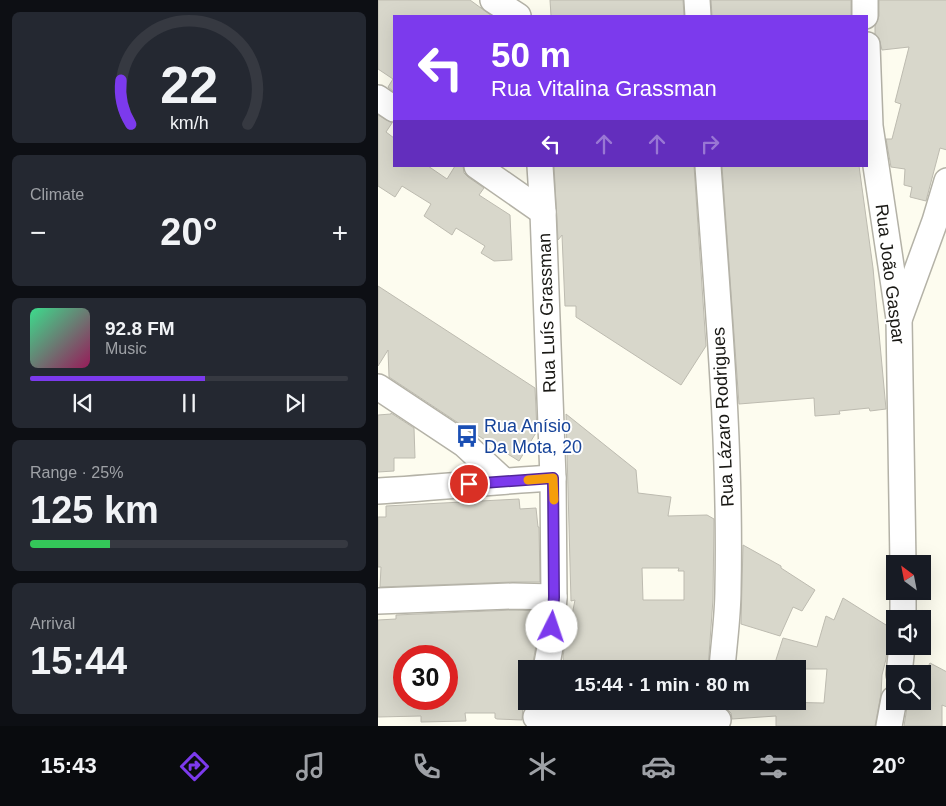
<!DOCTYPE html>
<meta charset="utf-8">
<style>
:root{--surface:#171b24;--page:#242831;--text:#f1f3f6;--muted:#9ea1a6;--line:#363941;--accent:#7c3aed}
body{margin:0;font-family:Helvetica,sans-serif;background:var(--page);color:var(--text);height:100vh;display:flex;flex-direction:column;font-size:19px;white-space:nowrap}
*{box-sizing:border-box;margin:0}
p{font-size:16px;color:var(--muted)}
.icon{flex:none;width:28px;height:28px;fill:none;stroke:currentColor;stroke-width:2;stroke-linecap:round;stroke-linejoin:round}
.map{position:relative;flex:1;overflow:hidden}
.details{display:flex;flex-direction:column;gap:12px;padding:12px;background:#0d0f14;width:378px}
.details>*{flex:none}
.banner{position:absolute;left:15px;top:15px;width:475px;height:152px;border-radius:0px;box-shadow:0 5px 20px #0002;background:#7c3aed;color:#fff;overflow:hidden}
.needle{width:32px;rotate:328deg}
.fabs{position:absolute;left:508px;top:555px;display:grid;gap:10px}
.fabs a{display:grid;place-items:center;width:45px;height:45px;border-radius:0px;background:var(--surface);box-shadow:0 5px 20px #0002;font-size:25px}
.speed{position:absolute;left:15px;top:645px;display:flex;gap:10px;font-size:25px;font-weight:700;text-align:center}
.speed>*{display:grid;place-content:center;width:65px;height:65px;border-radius:50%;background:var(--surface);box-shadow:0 5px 20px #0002;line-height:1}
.speed .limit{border:8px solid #d22;background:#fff;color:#111}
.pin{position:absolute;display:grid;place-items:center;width:42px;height:42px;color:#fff;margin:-21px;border:2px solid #fff;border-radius:50%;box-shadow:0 1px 5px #0007}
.me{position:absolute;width:55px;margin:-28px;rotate:4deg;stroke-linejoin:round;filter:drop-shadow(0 0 4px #0008)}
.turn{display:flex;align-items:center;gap:18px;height:105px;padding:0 15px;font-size:22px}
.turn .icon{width:65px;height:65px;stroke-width:2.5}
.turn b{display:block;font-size:35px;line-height:42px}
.lanes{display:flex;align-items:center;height:48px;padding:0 15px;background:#0003;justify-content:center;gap:25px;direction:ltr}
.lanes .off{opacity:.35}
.big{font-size:38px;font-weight:600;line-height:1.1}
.details .widget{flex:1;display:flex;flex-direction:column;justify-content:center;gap:8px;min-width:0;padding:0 18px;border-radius:8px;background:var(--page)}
.details .dial{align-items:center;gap:0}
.dial svg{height:130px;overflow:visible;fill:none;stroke:var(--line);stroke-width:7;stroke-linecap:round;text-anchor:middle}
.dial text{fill:var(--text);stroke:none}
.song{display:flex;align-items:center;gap:15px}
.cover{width:60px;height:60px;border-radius:8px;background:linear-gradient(135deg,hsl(150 70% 55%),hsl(330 70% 35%))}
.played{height:5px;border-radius:2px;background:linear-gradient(90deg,var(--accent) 55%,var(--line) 55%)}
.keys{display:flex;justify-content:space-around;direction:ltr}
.heat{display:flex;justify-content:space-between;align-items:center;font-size:28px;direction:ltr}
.charge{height:8px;border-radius:4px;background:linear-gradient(90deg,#34c759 25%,var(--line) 0)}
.trip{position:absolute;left:140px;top:660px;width:288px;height:50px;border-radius:0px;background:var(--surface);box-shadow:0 5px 20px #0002;font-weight:600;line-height:50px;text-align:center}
.tabs{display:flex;height:80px;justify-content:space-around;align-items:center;background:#090b0e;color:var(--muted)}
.tabs .icon{width:35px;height:35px}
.tabs .selected{color:var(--accent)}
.tabs b{font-size:22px;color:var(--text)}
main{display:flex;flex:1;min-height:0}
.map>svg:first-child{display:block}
.building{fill:#d8d7cb;stroke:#bdbbb0;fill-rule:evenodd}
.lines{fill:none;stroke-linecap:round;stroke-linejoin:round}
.minor-casing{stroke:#b4b2a7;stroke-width:28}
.minor{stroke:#fff;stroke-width:25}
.route-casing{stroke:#51269a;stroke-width:12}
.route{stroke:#7c3aed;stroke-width:9}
.slow{stroke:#f59e0b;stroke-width:9}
.labels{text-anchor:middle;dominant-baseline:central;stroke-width:4;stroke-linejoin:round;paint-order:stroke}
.street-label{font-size:18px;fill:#191814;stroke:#fff}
.transit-label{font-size:18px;fill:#164399;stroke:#fff;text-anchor:start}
</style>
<main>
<section class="details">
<div class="widget dial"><svg viewBox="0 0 100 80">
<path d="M14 69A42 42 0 1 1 86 69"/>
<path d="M14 69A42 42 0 0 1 8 42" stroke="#7c3aed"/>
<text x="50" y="56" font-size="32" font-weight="700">22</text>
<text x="50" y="72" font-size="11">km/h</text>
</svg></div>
<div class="widget"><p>Climate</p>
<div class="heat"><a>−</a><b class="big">20°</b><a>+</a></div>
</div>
<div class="widget">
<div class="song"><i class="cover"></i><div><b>92.8 FM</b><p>Music</p></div></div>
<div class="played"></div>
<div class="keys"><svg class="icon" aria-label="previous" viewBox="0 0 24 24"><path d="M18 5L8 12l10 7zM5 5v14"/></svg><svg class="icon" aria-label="pause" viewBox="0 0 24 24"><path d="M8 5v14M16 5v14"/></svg><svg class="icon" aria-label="next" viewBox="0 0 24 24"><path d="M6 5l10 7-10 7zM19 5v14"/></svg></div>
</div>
<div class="widget"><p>Range · 25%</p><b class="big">125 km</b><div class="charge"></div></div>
<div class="widget"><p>Arrival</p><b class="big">15:44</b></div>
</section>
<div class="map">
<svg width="569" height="726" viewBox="0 0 569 726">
<rect width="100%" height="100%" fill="#fdfcef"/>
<g class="building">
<polygon points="0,0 92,0 114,16 16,16 16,92 10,87 15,79 0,69"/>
<polygon points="172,0 305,0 306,16 173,16"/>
<polygon points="333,0 473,0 473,16 334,16"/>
<polygon points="501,0 569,0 569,150 562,148 548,201 532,197 534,187 526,185 527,169 513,167 508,139 514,139 523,104 517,102 531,47 504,50 501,38 497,34 497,26 501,16"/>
<polygon points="0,115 14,123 8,132 16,138 16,166 50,166 69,179 77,166 85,166 86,173 90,177 106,188 101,195 132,215 134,260 116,261 103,253 107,246 78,228 74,235 46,216 53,204 24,186 17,197 0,186"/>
<polygon points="176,166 316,166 328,346 303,385 198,317 198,306 187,306 184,235 180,240"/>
<polygon points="344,166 481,166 495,268 508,409 492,411 491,408 461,411 462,414 437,416 436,398 361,404"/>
<polygon points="0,286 157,388 159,431 141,461 91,430 11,377 10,350 0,366"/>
<polygon points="13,413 36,428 37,458 16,458 16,471 0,472 0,415 13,414"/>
<path d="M188,414L258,470L260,493L293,497L290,516L329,515L336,519L335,599L330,669H186L185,657L188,635H193V620L197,600L193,601ZM264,568H301L300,571H306V600H265Z"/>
<polygon points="141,499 142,509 158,508 160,527 161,527 162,582 134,582 2,587 3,567 0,567 0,517 8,517 8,506"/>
<polygon points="365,545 403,566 403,568 437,590 424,611 415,607 402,636 363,624"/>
<polygon points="465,598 516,630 515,635 510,644 508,659 504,675 503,694 497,726 398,726 398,716 354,719 353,713 349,709 349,701 446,703 449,669 395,669 405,638 439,647 448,616 456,620"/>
<path d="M135,610L161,611L159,640L155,662L149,663V691H146L144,720L119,719L117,718V713H87L88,721L43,722V716L0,717V620L18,619V615ZM26,656H69V699H26Z"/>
<polygon points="552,663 569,672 569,707 564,705 564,726 526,726 530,701 544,701 544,678"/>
<polygon points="179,701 204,701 205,703 179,703"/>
</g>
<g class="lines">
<defs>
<g id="minor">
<polyline points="115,0 140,16"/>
<polyline points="319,0 320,16"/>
<polyline points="487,0 487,16"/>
<polyline points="489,45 492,126 521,319 525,564"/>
<polyline points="0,98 16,109"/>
<polyline points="99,166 165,212"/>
<polyline points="162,166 165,212 175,478 176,597 173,642 168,669"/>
<path d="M330,166C340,307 353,448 350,589C350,616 346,642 344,669"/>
<polyline points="522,317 557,221 569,181"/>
<polyline points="0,387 86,444 126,481"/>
<path d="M0,491C59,488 117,481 175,478"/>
<polyline points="525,591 525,619"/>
<polyline points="0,601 135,596 176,597"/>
<polyline points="521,674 524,646"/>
<polyline points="158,717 340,720"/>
<polyline points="511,726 516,699"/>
</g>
</defs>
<use href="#minor" class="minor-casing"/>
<use href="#minor" class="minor"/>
</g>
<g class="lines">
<defs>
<polyline id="route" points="91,484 175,478 176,597 174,627"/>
</defs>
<use href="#route" class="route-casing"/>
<use href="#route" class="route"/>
<polyline class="slow" points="150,480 175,478 176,500"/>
</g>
<defs>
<symbol id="bus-bare" viewBox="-9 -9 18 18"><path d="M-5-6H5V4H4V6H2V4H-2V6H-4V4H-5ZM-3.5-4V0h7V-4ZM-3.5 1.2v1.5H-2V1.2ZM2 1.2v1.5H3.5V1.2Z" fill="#1a4fb4" stroke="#fff" stroke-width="2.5" paint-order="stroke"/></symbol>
</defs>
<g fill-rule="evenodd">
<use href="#bus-bare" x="73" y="420" width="32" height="32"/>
</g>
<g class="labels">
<g class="street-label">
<text transform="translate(512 274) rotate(83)">Rua João Gaspar</text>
<text transform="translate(169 313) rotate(-92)">Rua Luís Grassman</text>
<text transform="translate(345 417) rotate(-93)">Rua Lázaro Rodrigues</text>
</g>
<g class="transit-label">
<text x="106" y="426">Rua Anísio<tspan x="106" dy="21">Da Mota, 20</tspan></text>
</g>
</g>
</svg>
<div class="fabs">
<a><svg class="needle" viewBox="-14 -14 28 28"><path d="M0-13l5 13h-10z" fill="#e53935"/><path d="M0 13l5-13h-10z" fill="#9ea1a6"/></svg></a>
<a><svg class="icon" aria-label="sound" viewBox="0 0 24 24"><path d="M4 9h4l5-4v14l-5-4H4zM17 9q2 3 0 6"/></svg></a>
<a><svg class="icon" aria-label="search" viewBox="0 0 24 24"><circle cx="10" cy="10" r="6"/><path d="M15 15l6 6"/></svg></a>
</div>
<div class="speed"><div class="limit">30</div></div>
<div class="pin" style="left:91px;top:484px;background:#d93025"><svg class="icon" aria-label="arrive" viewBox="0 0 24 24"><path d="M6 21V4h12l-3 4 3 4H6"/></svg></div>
<svg class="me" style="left:174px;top:627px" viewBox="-20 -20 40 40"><circle r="19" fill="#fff"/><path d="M0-13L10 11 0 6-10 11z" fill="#7c3aed"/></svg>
<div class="trip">15:44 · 1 min · 80 m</div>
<div class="banner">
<div class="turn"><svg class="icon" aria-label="left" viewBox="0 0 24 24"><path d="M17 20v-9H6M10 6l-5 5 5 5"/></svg><div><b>50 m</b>Rua Vitalina Grassman</div></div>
<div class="lanes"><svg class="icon" aria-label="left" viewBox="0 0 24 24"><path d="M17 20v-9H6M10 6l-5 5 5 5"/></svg><svg class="icon off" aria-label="ahead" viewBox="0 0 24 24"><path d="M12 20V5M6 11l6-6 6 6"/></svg><svg class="icon off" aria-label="ahead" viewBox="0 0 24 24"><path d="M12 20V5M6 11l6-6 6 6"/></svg><svg class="icon off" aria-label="right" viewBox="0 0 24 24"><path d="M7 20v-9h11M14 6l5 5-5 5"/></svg></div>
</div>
</div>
</main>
<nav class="tabs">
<b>15:43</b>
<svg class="icon selected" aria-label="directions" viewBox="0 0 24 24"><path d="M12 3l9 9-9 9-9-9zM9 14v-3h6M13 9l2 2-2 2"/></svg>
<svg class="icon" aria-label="music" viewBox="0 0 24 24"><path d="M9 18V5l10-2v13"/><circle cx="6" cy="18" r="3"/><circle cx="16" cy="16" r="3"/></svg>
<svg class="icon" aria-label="phone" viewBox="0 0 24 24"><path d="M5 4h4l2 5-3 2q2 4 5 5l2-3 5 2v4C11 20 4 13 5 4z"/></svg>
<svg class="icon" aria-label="climate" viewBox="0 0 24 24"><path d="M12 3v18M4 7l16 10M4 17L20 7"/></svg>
<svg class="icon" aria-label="car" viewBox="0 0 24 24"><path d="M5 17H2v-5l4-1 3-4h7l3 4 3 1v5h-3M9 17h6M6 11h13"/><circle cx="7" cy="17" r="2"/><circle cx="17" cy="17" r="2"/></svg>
<svg class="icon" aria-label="filters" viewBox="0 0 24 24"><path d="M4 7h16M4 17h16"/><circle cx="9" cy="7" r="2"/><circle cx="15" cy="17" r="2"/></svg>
<b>20°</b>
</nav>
